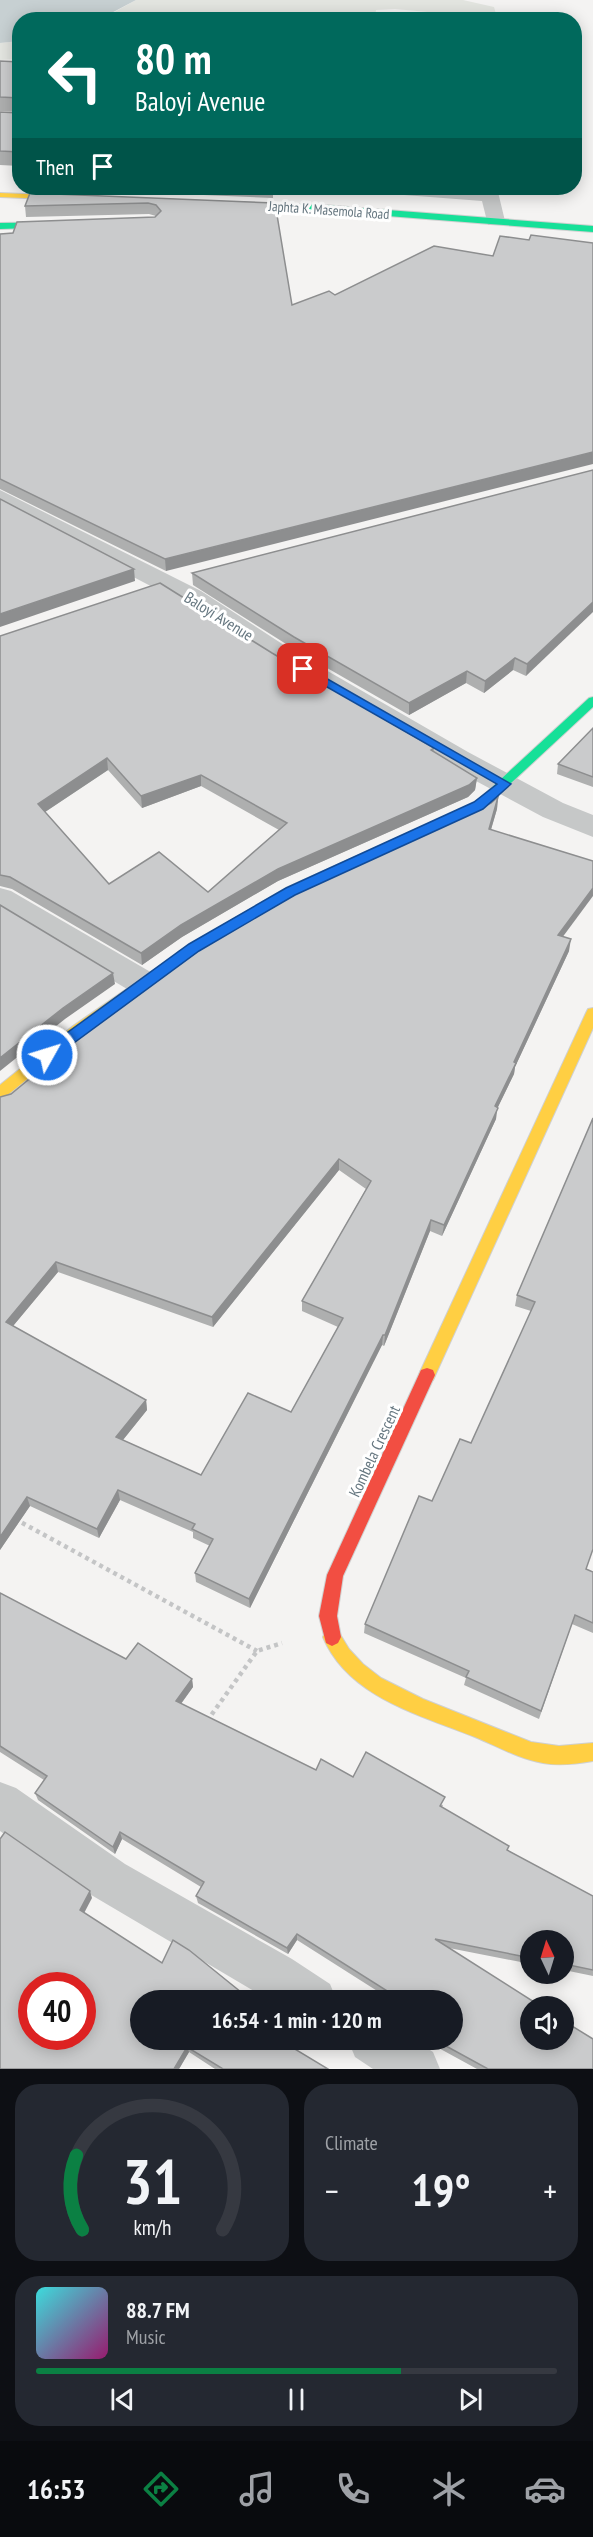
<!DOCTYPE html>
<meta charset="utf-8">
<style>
:root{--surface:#171b24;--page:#242831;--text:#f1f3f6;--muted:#9ea1a6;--line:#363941;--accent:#0b8043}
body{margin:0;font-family:"PT Sans Narrow",sans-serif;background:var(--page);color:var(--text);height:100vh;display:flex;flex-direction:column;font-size:22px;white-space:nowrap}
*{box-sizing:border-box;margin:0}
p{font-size:20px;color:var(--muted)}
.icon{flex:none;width:33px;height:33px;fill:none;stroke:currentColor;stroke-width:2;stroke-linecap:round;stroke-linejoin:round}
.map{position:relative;height:2069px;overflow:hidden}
.drawer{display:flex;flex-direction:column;gap:15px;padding:15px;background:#0d0f14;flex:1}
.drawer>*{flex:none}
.banner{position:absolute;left:12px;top:12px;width:570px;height:183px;border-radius:24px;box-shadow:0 3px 15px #0003;background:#00695c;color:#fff;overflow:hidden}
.needle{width:39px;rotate:356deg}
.controls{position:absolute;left:520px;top:1930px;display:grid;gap:12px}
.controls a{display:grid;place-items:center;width:54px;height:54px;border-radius:50%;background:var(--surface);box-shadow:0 3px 15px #0003;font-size:30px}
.speed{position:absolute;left:18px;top:1972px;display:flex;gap:12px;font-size:30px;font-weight:700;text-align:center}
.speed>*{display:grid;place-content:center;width:78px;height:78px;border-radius:50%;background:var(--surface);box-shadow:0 3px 15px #0003;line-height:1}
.speed .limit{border:9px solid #d22;background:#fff;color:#111}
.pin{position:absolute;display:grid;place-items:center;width:51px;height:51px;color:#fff;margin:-26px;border-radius:12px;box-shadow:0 3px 9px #0006}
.me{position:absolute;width:66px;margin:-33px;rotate:51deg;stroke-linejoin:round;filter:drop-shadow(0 0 4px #0008)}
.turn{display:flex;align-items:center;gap:21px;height:126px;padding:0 24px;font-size:27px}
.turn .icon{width:78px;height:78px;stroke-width:2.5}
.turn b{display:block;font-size:42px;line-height:51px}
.then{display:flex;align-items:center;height:57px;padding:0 24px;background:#0003;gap:12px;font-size:22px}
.big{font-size:45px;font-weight:600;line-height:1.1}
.drawer .widget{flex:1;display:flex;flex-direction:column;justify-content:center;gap:9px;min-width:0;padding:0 21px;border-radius:24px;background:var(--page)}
.drawer .dial{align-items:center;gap:0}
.dial svg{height:156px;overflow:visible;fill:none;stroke:var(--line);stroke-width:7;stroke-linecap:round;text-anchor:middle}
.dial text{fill:var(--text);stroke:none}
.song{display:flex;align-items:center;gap:18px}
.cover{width:72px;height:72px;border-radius:9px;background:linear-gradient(135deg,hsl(180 70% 55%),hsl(320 70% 35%))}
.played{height:6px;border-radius:3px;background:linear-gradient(90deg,var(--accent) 70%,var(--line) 70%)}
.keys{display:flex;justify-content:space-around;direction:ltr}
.heat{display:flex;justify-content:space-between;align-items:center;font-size:33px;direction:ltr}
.drawer .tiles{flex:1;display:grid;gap:15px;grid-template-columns:1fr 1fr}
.widget:last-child{grid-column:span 2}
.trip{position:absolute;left:130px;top:1990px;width:333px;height:60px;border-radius:30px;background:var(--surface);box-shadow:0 3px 15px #0003;font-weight:600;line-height:60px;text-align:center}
.dock{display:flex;height:96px;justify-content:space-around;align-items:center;background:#090b0e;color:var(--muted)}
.dock .icon{width:42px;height:42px}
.dock .on{color:var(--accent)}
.dock b{font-size:27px;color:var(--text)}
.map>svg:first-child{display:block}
.green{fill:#e3e5e0}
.water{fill:#c7d0d2}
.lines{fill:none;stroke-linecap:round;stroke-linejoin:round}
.fast-casing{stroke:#cfd0d0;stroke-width:2}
.slow-casing{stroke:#cfd0d0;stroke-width:2}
.jam-casing{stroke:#cfd0d0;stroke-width:2}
.path{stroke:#c4c5c6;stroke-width:4.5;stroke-dasharray:4 4;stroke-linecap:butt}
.street{fill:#c6c8c8;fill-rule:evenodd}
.fast{fill:#16e098;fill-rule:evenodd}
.slow{fill:#ffcf43;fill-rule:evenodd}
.jam{fill:#f24e42;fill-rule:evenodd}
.wall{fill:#aeafaf;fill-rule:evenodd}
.shaded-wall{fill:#8d8e8f}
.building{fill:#cacbcc;stroke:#8d8e8f;stroke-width:1.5;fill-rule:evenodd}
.route{fill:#1a73e8;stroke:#114b97;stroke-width:1.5}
.labels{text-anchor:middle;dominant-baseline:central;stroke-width:6;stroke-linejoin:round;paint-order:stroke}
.far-street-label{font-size:14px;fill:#667780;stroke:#fff}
.street-label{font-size:16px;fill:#667780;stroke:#fff}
</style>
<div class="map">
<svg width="593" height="2069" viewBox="0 0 593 2069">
<rect width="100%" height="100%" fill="#f4f3f2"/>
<g class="green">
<polygon points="136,0 463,0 494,7 496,14 482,17 395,9 376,10 375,20 100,20"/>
<polygon points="19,41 19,59 0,60 0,43"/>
</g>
<polygon class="water" points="0,0 136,0 100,19 20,20 19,41 0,43"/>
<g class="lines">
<defs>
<g id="fast">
<polygon points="230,202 323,205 593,226 593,232 323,211 227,207 227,203"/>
<polygon points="65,222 65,226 62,227 0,229 0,223"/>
<polygon points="593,697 593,707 483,809 294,894 188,958 178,958 176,955 178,952 286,888 475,803 589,698"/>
</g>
<g id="slow">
<polygon points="0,193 73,196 77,198 73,200 0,197"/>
<polygon points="183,950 190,955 188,958 83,1034 5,1097 0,1099 0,1085 73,1026"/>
<polygon points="593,1008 593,1028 433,1380 427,1382 421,1380 419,1375 421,1370 586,1013 588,1009"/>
<path d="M332,1628L338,1631L349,1649L363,1664L381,1678L423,1699L531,1742L559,1746L593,1743V1761C576,1764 560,1766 543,1763C519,1759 497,1746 475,1737C420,1715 348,1697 323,1637L326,1631Z"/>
</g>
<polygon id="jam" points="427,1368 433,1370 435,1375 343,1576 337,1616 341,1637 338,1643 332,1646 326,1643 319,1616 327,1575 421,1370"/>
</defs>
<use href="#fast" class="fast-casing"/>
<use href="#slow" class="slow-casing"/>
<use href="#jam" class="jam-casing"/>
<g class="path">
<polyline points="15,1519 257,1651"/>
<polyline points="207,1721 257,1651 282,1643"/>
</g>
<g class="street">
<polygon points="381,188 461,188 498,192 505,221 502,225 488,225 482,201 391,194 384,192"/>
<polygon points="0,490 201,591 293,651 468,752 563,803 593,815 593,837 543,817 448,766 273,663 183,603 0,507"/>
<polygon points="0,888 11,891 154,974 159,983 154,992 143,995 132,992 0,913"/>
<polygon points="0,1782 16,1788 125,1864 292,1959 330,1984 337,2001 271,2001 93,1896 0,1831"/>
<polygon points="348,2040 415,2040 433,2052 440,2069 373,2069 355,2057"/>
</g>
<use href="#fast" class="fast"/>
<use href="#slow" class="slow"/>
<use href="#jam" class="jam"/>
</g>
<g class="wall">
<polygon points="0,61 20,62 20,112 0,111"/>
<polygon points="0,112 20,113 20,166 0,165"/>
<polygon points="39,188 273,188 273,198"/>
<polygon points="30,193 275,203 292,305 335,295 493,256 529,240 593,243 166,571 0,489 0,234 155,217 156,216 149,214 26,217 25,206"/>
<polygon points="593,470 526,676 513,670 484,693 466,683 409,715 294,649 193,585 192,573"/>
<path d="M0,636L272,653L434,748V752L477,778L475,790L468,797L278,881L182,937L142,965L12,889L0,886ZM108,770L142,808L201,786L279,830L208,892L109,884L45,812Z"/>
<polygon points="593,728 593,787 557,774 558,764"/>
<path d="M498,797L497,809L491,829L563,936L569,951L515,1067L514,1074L497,1109L496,1119L442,1236L430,1231L384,1346L382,1345L250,1608L196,1582L195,1573L210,1546L193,1538V1532L120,1500L99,1538L30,1506L0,1550L11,1094L491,803ZM339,1170L366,1189L302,1301V1311L338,1327L291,1412L201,1475L123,1440L147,1410L146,1400L13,1326L58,1272L213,1327Z"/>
<polygon points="593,1118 586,1569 593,1572 593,1633 572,1624 539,1719 464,1685 466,1678 364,1633 365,1624 432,1501 471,1443 531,1311 515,1306 517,1295"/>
<polygon points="0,1593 126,1659 192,1679 193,1687 181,1704 316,1770 353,1777 443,1805 442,1807 507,1850 593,1896 593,1976 564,1970 564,1941 531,1941 531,1964 449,1948 593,2069 477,2069 424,2040 453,2040 453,2001 393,2001 297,1940 288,1954 198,1903 196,1896 201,1887 122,1839 115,1854 38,1800 35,1793 44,1780 0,1752"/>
<polygon points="92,1898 84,1913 141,2001 328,2069 215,2069 189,2052 179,2069 0,2069"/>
</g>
<g class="shaded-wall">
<polygon points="593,452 593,464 166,571 165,559"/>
<polygon points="134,569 135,581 0,627 0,614"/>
<polygon points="593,602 593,612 526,676 527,664"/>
<polygon points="515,658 513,670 484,693 485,681"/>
<polygon points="467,671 466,683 409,715 409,703"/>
<polygon points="107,758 108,770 39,816 38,804"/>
<polygon points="201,775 201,786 142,808 141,796"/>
<polygon points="477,778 475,790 468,797 278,881 182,937 142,965 141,953 181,925 278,869"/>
<polygon points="498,797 497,809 488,840 489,829"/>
<polygon points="593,888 593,896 556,946 558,935"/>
<polygon points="571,939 569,951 515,1067 514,1074 497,1109 496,1119 442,1236 444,1225 514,1062"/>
<polygon points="113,973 115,984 65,1019 0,1071 0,1058 63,1008"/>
<polygon points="339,1159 339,1170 213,1327 212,1317"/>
<polygon points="431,1220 430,1231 384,1346 385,1335"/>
<polygon points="56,1262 58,1272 8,1332 6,1322"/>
<polygon points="383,1335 382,1345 250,1608 249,1599"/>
<polygon points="146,1400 147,1410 118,1446 116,1437"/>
<polygon points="118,1490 120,1500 99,1538 97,1529"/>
<polygon points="27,1497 30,1506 0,1550 0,1537"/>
<polygon points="192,1679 193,1687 177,1709 176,1701"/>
<polygon points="120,1832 122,1839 115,1854 113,1847"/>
<polygon points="90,1891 92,1898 82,1917 80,1910"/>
<polygon points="297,1934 297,1940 288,1954 287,1948"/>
<polygon points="187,2047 189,2052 179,2069 174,2069"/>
</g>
<g class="building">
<polygon points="0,61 20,62 20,98 0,97"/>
<polygon points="0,112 20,113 20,152 0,151"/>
<polygon points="30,193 275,203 292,305 329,291 335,295 434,246 493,256 500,236 529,240 531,235 593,243 593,452 165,559 0,479 0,234 13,233 17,222 155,217 161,211 156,205 148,203 25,206"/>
<polygon points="593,470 593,602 527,664 515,658 485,681 467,671 409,703 294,637 192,573"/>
<polygon points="0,499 134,569 0,614"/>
<path d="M160,583L272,653L434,748L431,750L477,778L469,785L278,869L181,925L141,953L10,877L0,875V636ZM107,758L141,796L201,775L287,823L208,892L159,852L109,884L38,804Z"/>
<polygon points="593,728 593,777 558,764"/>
<path d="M498,797L489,829L593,861V888L558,935L571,939L514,1062L516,1063L495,1106L498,1108L444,1225L431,1220L385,1335H383L249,1599L195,1573L213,1539L192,1529L195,1524L118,1490L97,1529L27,1497L0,1537V1097L11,1094L90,1029L206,945L302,889L491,803ZM339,1159L371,1181L302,1301L343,1318L291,1412L248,1393L201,1475L116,1437L146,1400L6,1322L56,1262L212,1317Z"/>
<polygon points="0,905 113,973 63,1008 0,1058"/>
<polygon points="593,1118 593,1549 586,1569 593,1572 593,1623 575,1615 541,1711 466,1677 469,1671 365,1624 419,1496 432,1501 460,1439 471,1443 535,1302 517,1295"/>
<polygon points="0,1593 126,1659 138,1643 192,1679 176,1701 316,1770 321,1759 353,1777 366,1752 445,1797 440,1806 509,1846 507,1850 593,1896 593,1970 564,1964 564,1941 531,1941 531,1958 435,1939 542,2007 531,2007 531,2040 564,2040 564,2021 593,2039 593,2069 488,2069 435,2040 453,2040 453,2001 399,2001 400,1999 297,1934 287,1948 196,1896 204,1882 120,1832 113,1847 35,1793 47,1776 0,1746"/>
<path d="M5,1832L90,1891L80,1910L162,1963L173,1940L189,1950L252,2001H141V2040H280L328,2069H223L187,2047L174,2069H0V1839ZM32,1986H82V2037H32Z"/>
</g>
<polygon class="route" points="303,665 511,784 483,809 295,895 199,951 52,1059 42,1059 42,1051 189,944 286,888 474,802 497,784 299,671 299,666"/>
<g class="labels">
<g class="far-street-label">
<text transform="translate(329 210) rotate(4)">Japhta K. Masemola Road</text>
</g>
<g class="street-label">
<text transform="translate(219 616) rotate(32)">Baloyi Avenue</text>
<text transform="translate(374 1451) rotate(-65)">Kombela Crescent</text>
</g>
</g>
</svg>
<div class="controls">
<a><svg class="needle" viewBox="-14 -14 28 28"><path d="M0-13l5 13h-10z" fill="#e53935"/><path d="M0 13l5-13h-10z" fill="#9ea1a6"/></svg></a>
<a><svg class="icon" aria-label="sound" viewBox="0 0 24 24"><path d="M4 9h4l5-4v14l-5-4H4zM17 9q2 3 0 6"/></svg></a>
</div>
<div class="speed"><div class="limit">40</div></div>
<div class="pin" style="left:303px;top:669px;background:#d93025"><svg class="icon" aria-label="arrive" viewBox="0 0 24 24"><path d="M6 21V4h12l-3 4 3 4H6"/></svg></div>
<svg class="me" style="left:47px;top:1055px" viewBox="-20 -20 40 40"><circle r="17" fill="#1a73e8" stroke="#fff" stroke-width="3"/><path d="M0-11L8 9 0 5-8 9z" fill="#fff"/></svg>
<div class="trip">16:54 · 1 min · 120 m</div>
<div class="banner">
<div class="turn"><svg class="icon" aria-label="left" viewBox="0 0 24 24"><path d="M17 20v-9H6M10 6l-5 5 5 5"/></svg><div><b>80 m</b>Baloyi Avenue</div></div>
<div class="then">Then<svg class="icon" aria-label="arrive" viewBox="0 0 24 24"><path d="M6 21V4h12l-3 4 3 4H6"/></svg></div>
</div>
</div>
<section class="drawer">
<div class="tiles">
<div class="widget dial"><svg viewBox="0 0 100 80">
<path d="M14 69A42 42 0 1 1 86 69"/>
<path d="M14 69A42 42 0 0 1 11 31" stroke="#0b8043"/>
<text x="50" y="56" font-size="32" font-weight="700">31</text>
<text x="50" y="72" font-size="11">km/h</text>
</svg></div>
<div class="widget"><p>Climate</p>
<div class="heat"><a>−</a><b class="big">19°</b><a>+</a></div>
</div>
<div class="widget">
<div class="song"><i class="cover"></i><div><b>88.7 FM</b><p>Music</p></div></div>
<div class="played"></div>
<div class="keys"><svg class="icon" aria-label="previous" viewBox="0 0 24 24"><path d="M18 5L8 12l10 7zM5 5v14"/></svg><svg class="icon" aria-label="pause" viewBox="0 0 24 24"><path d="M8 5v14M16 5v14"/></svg><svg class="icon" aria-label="next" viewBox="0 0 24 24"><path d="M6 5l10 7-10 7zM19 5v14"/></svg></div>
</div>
</div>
</section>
<nav class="dock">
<b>16:53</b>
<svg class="icon on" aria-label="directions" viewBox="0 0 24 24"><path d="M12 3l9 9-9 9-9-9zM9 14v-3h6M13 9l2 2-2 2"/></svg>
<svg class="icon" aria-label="music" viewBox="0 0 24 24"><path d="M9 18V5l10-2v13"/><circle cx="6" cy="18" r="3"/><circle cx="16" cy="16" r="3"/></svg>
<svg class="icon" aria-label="phone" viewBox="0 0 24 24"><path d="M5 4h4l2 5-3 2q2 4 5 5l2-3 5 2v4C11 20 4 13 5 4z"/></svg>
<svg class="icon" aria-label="climate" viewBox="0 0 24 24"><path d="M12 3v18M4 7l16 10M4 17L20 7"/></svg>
<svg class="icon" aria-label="car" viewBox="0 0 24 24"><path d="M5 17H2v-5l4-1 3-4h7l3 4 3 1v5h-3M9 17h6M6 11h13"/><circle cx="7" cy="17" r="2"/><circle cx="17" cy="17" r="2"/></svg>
</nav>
